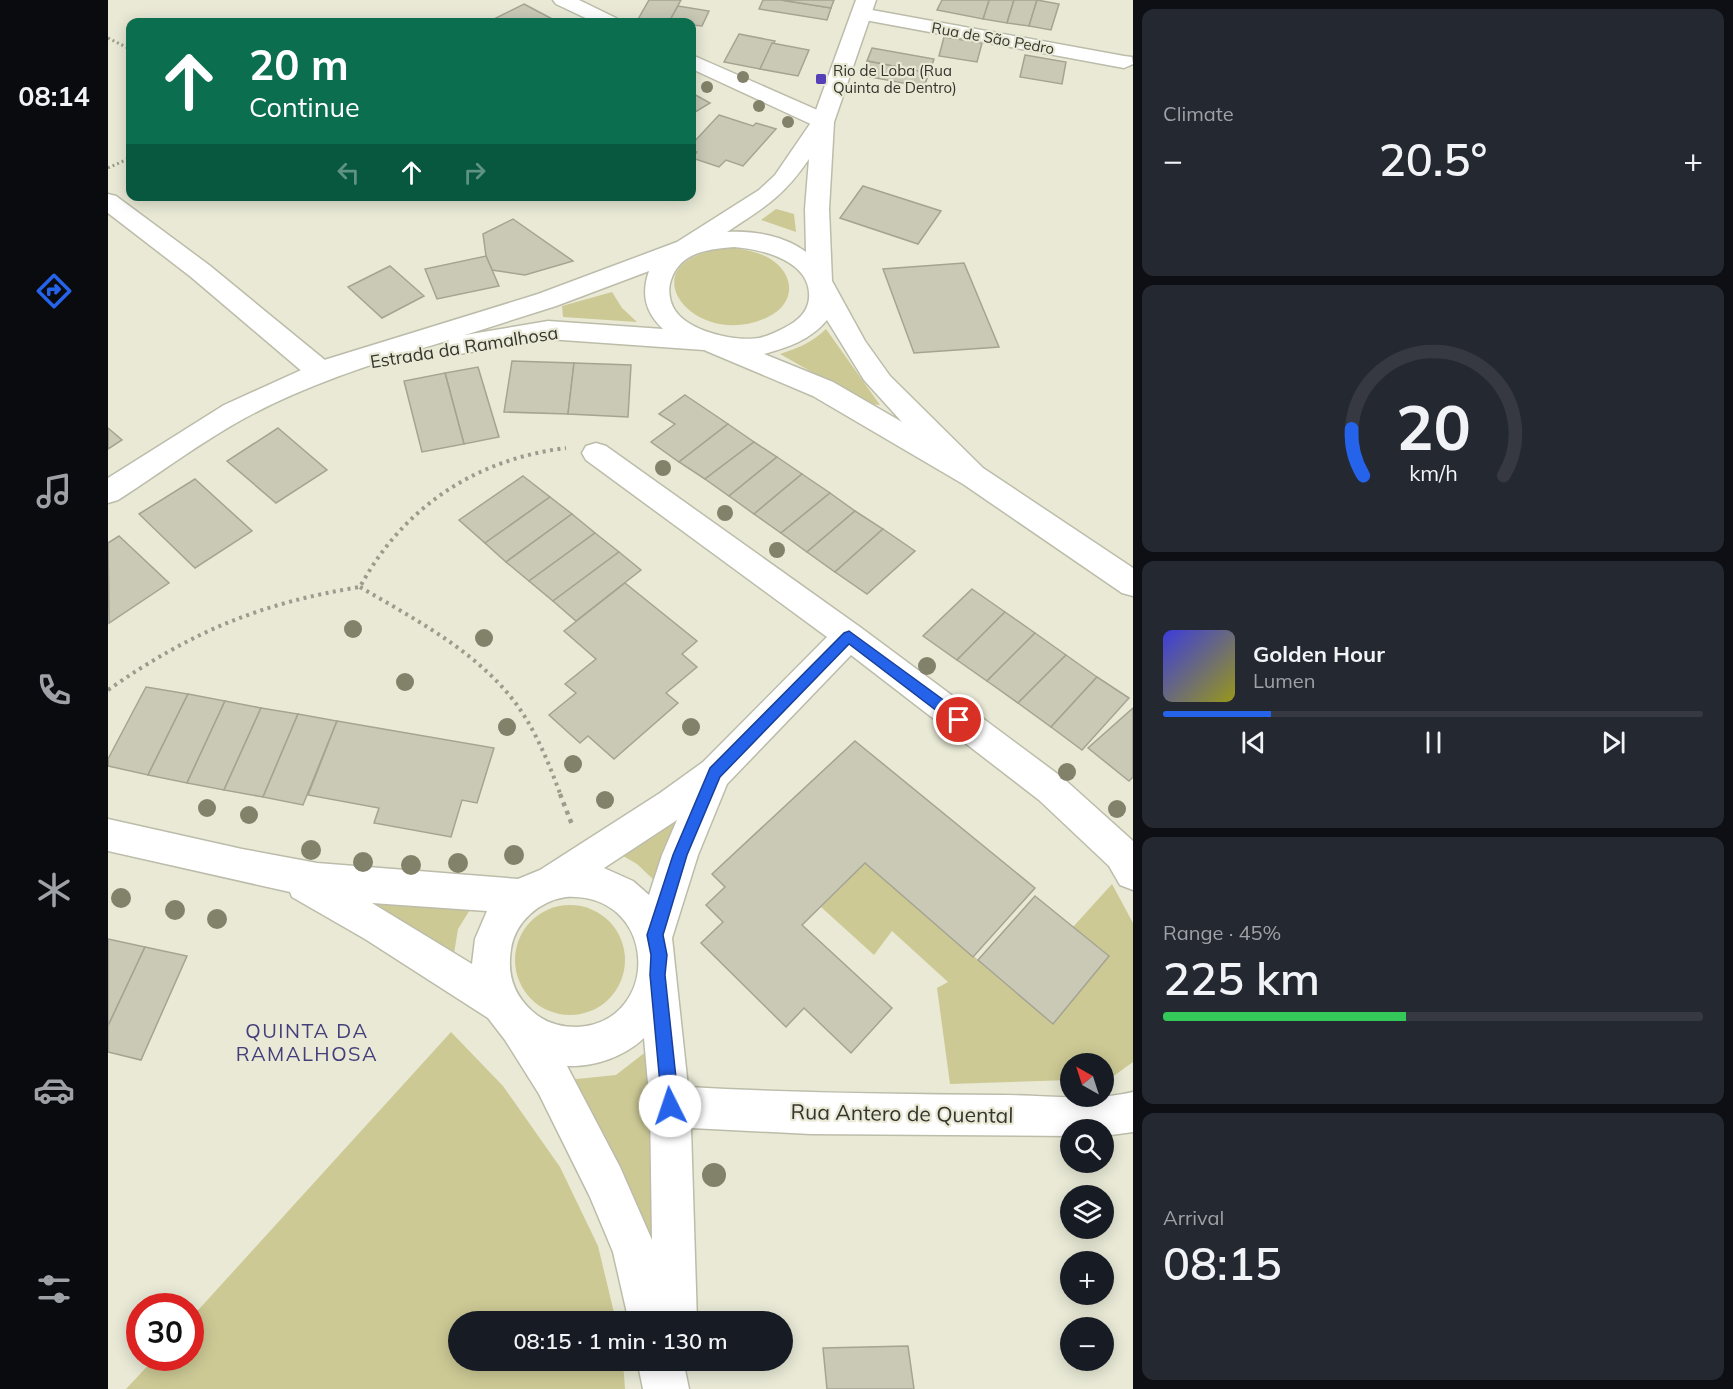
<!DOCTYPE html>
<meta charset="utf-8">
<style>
:root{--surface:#171b24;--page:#242831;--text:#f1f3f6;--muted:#9ea1a6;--line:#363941;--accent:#2563eb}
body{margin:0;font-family:Mulish,sans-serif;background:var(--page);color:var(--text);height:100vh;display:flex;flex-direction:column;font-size:22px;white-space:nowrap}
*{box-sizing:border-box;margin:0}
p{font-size:20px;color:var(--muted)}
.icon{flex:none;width:33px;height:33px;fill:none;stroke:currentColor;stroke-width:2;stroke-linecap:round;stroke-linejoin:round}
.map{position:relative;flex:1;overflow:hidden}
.drawer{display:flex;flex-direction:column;gap:9px;padding:9px;background:#0d0f14;width:600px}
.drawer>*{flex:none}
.banner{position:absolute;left:18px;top:18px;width:570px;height:183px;border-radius:12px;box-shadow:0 3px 15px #0003;background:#0b6e4f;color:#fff;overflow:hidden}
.needle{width:39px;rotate:321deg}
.fabs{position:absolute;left:952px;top:1053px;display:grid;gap:12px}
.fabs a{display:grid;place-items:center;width:54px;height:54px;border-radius:50%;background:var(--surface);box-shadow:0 3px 15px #0003;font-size:30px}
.speed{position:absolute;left:18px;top:1293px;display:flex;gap:12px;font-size:30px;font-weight:700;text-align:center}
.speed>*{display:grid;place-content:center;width:78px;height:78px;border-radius:50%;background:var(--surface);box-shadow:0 3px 15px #0003;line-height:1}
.speed .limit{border:9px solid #d22;background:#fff;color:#111}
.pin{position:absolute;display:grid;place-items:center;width:51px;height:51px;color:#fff;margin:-26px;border:3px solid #fff;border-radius:50%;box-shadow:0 2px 6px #0007}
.me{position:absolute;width:66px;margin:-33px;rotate:356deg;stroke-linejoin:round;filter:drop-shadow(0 0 4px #0008)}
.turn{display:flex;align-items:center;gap:21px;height:126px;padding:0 24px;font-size:27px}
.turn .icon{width:78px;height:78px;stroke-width:2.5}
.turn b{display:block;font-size:42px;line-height:51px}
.lanes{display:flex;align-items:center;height:57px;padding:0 24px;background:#0003;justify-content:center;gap:30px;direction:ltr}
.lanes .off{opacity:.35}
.big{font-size:45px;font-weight:600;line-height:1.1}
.drawer .widget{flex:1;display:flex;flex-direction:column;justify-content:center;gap:9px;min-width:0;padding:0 21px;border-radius:12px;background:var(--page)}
.drawer .dial{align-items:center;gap:0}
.dial svg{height:156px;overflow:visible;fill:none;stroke:var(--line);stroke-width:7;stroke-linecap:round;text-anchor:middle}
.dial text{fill:var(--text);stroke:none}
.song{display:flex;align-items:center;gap:18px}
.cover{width:72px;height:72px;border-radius:9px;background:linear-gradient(135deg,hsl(240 70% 55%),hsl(60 70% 35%))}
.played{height:6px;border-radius:3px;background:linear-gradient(90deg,var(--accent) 20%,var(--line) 20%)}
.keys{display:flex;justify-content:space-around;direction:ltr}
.heat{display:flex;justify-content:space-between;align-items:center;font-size:33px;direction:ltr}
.charge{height:9px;border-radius:4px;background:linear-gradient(90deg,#34c759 45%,var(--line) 0)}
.trip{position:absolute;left:340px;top:1311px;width:345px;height:60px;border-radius:30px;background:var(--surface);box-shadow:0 3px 15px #0003;font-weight:600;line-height:60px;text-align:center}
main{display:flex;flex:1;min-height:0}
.tabs{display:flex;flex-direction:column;width:108px;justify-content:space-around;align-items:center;background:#090b0e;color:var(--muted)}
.tabs .icon{width:42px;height:42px}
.tabs .on{color:var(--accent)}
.tabs b{font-size:27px;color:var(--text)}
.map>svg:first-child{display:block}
.green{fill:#ccc995}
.building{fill:#c9c9b6;stroke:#a5a492;stroke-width:1.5}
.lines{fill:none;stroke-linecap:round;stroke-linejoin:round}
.minor-casing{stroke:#bcbcaa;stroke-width:3}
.tertiary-casing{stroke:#bcbcaa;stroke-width:3}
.path-far2{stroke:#9c9c8e;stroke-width:3;stroke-dasharray:2 3;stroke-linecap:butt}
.path-far1{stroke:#9c9c8e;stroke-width:4;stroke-dasharray:3 4.5;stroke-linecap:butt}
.path{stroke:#9c9c8e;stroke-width:4.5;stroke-dasharray:4 5;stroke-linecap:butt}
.minor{fill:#fff;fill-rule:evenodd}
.tertiary{fill:#fff;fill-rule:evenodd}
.tree{fill:#828169}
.route{fill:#2563eb;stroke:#184099;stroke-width:1.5}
.poi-dot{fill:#5640b8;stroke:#e9e9d6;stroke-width:2}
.labels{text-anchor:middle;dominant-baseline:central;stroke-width:4.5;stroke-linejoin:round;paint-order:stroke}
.far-street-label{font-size:15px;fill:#35352e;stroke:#e9e9d6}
.far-poi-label{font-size:15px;fill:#35352e;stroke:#e9e9d6;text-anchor:start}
.street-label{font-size:18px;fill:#35352e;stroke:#e9e9d6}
.neighbourhood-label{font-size:20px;letter-spacing:1.5px;fill:#443e7b;stroke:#e9e9d6}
.near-street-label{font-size:21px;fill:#35352e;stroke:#e9e9d6}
</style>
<main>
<nav class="tabs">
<b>08:14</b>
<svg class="icon on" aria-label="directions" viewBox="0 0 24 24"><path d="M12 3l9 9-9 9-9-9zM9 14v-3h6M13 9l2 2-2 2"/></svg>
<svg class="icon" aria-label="music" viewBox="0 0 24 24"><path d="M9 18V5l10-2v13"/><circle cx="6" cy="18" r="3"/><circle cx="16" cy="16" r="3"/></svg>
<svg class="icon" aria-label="phone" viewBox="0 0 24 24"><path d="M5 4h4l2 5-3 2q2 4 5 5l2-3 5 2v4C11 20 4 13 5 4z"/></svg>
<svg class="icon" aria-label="climate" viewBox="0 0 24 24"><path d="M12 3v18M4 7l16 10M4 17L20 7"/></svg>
<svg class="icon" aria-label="car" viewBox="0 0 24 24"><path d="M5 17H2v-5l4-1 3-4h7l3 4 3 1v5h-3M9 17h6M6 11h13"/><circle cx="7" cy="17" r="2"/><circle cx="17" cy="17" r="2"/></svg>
<svg class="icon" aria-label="filters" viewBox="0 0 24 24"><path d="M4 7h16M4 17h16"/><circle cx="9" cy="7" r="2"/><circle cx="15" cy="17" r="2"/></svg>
</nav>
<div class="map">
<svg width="1025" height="1389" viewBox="0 0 1025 1389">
<rect width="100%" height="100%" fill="#e9e9d6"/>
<g class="green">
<polygon points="668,209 686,214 688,232 653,220"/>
<path d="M626,248C638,250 650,252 661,258C688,274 688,304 660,317C584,354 511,255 626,248Z"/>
<polygon points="504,292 514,308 529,322 455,317 454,306"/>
<path d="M718,329L772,405L760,404L672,354C690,348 705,342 718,329Z"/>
<polygon points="573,817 548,882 529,864 510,853"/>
<polygon points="757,863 945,1024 1001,956 965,927 1004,884 1025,923 1025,1062 1007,1075 996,1077 996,1064 963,1064 963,1080 842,1084 829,988 840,982 784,931 766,955 713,907"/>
<polygon points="230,892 368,900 350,929 345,960"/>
<circle cx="462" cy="960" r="55"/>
<polygon points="343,1032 395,1086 452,1167 490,1246 508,1321 351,1322 351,1360 515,1361 517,1389 18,1389 47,1358 82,1358 83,1318"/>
<polygon points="544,1047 553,1280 500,1141 459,1080 508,1075"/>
</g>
<g class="building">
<polygon points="541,0 573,0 561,22 529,21"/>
<polygon points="655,0 673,0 723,8 719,20 651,9"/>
<polygon points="673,0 726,0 723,8"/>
<polygon points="881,0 906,0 899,23 875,19"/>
<polygon points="881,0 875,19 829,10 834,0"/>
<polygon points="906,0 929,0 921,26 899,23"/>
<polygon points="929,0 951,4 943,30 921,26"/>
<polygon points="416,4 448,21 380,22"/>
<polygon points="570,6 601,11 594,26 585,25 584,28 584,22 561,22"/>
<polygon points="631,34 667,41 652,69 616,62"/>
<polygon points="836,37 874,43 869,62 831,56"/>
<polygon points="664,43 701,50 690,76 652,69"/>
<polygon points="764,48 826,59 821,73 759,61"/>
<polygon points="917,55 958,62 954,84 912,77"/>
<polygon points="759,61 821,73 816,87 752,75"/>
<polygon points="584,93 602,103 584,114"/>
<polygon points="611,115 645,126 648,123 668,129 635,166 618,160 611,167 584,158 589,152 584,150 584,144"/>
<polygon points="755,186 833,211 810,244 732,218"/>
<polygon points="405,219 465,261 417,275 384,270 378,256 375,234"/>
<polygon points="378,256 391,286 329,299 317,269"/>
<polygon points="856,263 891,347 806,353 775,269"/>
<polygon points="282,266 316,296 274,318 240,287"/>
<polygon points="404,361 466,363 460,414 396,412"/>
<polygon points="466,363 523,365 520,417 460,414"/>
<polygon points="370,367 391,437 356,444 337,373"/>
<polygon points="337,373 356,444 314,452 296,381"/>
<polygon points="577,395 620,424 571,462 543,442 567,424 551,414"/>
<polygon points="620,424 646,442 597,479 571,462"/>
<polygon points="0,428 14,440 0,449"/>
<polygon points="170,428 219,470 168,503 119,461"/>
<polygon points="646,442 669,457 621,496 597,479"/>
<polygon points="669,457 694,474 646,514 621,496"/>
<polygon points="694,474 722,493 673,533 646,514"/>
<polygon points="415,476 442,497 377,543 351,520"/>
<polygon points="87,479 144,531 87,568 31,514"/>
<polygon points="722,493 747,511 699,552 673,533"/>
<polygon points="442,497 464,514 398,562 377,543"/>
<polygon points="747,511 775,529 727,572 699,552"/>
<polygon points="464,514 487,533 421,581 398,562"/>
<polygon points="775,529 807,551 759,594 727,572"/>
<polygon points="487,533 511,552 445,601 421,581"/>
<polygon points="11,536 61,583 1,623 0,543"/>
<polygon points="511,552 533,570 468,621 445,601"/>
<polygon points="517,583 589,641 574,654 589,667 558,693 570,703 506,759 480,736 472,743 441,715 468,693 457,684 488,659 456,631"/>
<polygon points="864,589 897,612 849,660 815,636"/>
<polygon points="897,612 927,633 879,681 849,660"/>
<polygon points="927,633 958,655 910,703 879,681"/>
<polygon points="958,655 989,677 943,727 910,703"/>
<polygon points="989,677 1021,698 974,750 943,727"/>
<polygon points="38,687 80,694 40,775 0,766 0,759"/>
<polygon points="80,694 117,701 79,783 40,775"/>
<polygon points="117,701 153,708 116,790 79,783"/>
<polygon points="153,708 190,714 155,797 116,790"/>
<polygon points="1025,708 1025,777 1021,781 980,748"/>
<polygon points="190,714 229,721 195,805 155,797"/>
<polygon points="229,721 386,748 369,803 354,800 343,837 266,823 271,808 200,795"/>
<polygon points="747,741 927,888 865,957 757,863 694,925 784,1008 743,1053 696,1008 678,1027 593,943 615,922 598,905 617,887 604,874"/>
<polygon points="927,896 1001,956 945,1024 870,960"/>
<polygon points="0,939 37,947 0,1026"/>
<polygon points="37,947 79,956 33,1060 0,1052 0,1026"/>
<polygon points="800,1346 806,1389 719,1389 715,1348"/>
</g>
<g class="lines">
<defs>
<g id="minor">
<polygon points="445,0 471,0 508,18 511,22 486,22 448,4"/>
<polygon points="753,8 1016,56 1024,57 1025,64 1016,68 746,18 743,14 746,10"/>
<polygon points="584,55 723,116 726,121 723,126 715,128 707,126 584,69"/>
<polygon points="0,194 8,196 101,265 223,365 227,372 223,379 213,381 203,379 83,277 0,213"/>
<path d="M488,443L498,446L752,627L955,778L1025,841V890L1012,885L1001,866L931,800L743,655L619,784L590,855L564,938L580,1087C684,1093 787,1094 891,1095C936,1095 983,1102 1025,1092V1132L996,1136V1130H963V1136L703,1134L583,1128L589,1322H521L505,1252L482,1197L431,1094L397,1040L380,1018L257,939L184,897L182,892L0,851V819L134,849L209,863L410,879L432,870L552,793L595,762L719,637L478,460L474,453L478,446ZM569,820L554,855L541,895L525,881L496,868ZM458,897C551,892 554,1023 469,1027C452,1027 437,1023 424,1011C405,994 399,974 403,949C407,922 431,901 458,897ZM264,903L379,911L367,939L364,964ZM536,1038L542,1106L544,1240L512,1167L459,1066C486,1067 516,1057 536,1038Z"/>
<polygon points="529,1360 575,1360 581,1389 535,1389"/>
</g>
<path id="tertiary" d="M748,0H768L726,122L721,209L724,281L757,341L782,376L875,468L1025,568V596L1014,593L855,484L705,396L596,350L440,339L351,354L342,351L338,345L341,340C271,362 201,383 137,418C93,442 52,473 10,500L0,503V478L116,405L213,361L430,294L569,242L651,190L667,175L704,121ZM701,159L697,209L698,252C677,236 645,230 619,232C657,207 675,197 701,159ZM626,247C654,249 704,261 701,298C700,313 688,322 676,328C668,332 660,336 651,338C626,342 577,331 565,307C561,299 560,288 563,280C572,252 601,249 626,247ZM541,271C533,294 537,312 555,329L440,321L357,335L448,306ZM719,320L756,380L794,422L725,382L656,354C681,347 702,340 719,320Z"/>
</defs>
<use href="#minor" class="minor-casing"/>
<use href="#tertiary" class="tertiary-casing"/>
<g class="path-far2">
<polyline points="0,38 22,49"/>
<polyline points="0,168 22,158"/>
</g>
<g class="path-far1">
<path d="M252,587C308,620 370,652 409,705C429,733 441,764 453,796"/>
<path d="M0,690C83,632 152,603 252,587C295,507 368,459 458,448"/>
</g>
<polyline class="path" points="452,794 465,827"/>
<use href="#minor" class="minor"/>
<use href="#tertiary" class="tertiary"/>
</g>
<g class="tree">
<circle cx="635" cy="77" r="6"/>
<circle cx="599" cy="87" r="6"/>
<circle cx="651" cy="106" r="6"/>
<circle cx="680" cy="122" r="6"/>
<circle cx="555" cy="468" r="8"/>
<circle cx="617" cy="513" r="8"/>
<circle cx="669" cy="550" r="8"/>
<circle cx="245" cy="629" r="9"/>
<circle cx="376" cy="638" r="9"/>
<circle cx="819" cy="666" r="9"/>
<circle cx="297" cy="682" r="9"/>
<circle cx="399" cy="727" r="9"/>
<circle cx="583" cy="727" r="9"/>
<circle cx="465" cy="764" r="9"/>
<circle cx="959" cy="772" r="9"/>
<circle cx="497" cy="800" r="9"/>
<circle cx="99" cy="808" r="9"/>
<circle cx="1009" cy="809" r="9"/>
<circle cx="141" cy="815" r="9"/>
<circle cx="203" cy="850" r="10"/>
<circle cx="406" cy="855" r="10"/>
<circle cx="255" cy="862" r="10"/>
<circle cx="350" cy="863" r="10"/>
<circle cx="303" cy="865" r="10"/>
<circle cx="13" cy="898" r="10"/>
<circle cx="67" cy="910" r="10"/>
<circle cx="109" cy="919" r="10"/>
<circle cx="606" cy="1175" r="12"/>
</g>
<polygon class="route" points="741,631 856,715 858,720 856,724 846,724 741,644 612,777 579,855 555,935 559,955 557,975 571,1106 568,1112 562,1114 556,1112 554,1106 542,975 543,955 539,935 565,855 602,768 736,633"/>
<rect class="poi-dot" x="707" y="73" width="12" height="12" rx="3"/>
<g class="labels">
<g class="far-street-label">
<text transform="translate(885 38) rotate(10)">Rua de São Pedro</text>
</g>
<g class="far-poi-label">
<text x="725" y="70">Rio de Loba (Rua<tspan x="725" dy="17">Quinta de Dentro)</tspan></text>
</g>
<g class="street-label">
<text transform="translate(356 347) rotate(-9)">Estrada da Ramalhosa</text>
</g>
<g class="neighbourhood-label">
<text x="199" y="1030">QUINTA DA<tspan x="199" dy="23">RAMALHOSA</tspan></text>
</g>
<g class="near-street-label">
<text transform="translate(794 1113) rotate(1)">Rua Antero de Quental</text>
</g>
</g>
</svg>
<div class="fabs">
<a><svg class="needle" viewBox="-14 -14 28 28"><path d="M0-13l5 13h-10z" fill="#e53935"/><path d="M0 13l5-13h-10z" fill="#9ea1a6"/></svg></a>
<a><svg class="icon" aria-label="search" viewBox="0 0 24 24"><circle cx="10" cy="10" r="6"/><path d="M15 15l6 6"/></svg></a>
<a><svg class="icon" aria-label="layers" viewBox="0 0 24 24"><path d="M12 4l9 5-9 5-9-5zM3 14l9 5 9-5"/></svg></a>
<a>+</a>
<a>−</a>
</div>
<div class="speed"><div class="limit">30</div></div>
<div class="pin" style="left:851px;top:720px;background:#d93025"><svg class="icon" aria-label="arrive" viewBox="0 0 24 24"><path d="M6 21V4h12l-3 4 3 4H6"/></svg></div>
<svg class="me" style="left:562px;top:1106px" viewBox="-20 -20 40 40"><circle r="19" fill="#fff"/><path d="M0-13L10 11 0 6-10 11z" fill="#2563eb"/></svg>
<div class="trip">08:15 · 1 min · 130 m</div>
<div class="banner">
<div class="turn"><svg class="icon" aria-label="ahead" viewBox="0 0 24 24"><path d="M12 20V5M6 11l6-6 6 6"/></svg><div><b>20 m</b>Continue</div></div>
<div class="lanes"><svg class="icon off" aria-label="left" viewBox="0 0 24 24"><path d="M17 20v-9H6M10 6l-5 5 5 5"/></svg><svg class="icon" aria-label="ahead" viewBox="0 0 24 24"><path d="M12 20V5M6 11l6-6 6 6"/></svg><svg class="icon off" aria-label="right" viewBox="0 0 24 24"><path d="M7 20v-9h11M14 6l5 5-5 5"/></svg></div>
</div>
</div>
<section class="drawer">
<div class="widget"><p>Climate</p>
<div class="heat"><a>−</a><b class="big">20.5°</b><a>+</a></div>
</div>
<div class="widget dial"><svg viewBox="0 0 100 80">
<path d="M14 69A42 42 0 1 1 86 69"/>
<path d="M14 69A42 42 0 0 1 8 45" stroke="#2563eb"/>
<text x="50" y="56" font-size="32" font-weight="700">20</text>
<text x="50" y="72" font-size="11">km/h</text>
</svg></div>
<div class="widget">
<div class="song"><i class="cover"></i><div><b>Golden Hour</b><p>Lumen</p></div></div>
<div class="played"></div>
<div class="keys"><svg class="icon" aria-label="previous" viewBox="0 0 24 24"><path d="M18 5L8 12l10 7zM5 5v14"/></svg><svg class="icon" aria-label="pause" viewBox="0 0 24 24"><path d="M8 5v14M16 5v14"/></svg><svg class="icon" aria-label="next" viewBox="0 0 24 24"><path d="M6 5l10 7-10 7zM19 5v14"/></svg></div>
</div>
<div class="widget"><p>Range · 45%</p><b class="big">225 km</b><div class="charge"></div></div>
<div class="widget"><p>Arrival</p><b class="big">08:15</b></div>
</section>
</main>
